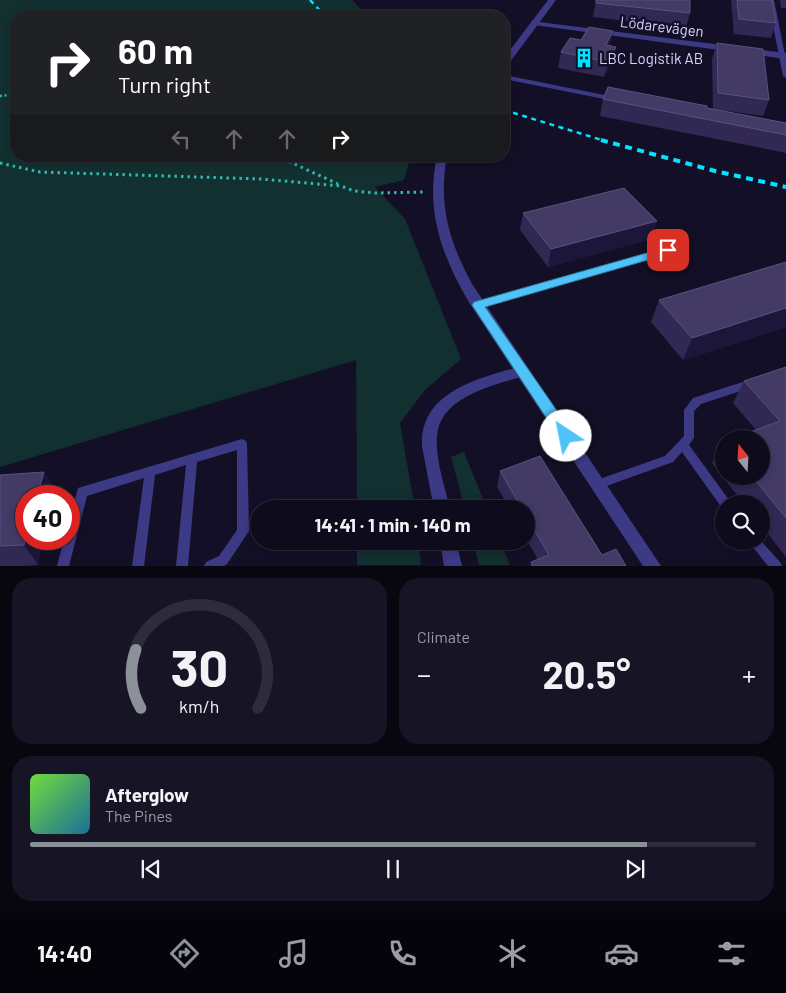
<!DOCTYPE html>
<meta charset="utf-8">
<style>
:root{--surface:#0e0b1c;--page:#171425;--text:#f1f3f6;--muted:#9b9ba3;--line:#2e2b3b;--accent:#8c9099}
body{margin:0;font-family:Barlow,sans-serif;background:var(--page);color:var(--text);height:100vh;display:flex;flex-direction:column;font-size:19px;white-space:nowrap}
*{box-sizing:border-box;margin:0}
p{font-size:16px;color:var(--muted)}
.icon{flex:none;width:28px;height:28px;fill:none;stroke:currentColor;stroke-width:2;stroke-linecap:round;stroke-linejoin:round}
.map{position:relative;height:566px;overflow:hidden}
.panel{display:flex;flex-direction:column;gap:12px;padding:12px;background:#08060f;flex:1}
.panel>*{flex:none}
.hud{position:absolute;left:10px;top:10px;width:500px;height:152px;border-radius:20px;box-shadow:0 2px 8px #0003,0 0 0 1px var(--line);background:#202124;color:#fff;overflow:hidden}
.needle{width:32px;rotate:342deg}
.tools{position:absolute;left:715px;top:430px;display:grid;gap:10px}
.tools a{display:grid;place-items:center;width:55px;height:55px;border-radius:50%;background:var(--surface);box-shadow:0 2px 8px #0003,0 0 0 1px var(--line);font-size:25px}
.speed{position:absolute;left:15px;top:485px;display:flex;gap:10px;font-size:25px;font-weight:700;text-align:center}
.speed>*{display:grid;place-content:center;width:65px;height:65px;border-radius:50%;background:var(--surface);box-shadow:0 2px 8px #0003,0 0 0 1px var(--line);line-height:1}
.speed .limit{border:8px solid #d22;background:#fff;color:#111}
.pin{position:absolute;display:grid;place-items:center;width:42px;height:42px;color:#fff;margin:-21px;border-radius:10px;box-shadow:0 2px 8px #0006}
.me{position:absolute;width:55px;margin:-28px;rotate:326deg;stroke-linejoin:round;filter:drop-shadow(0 0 4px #0008)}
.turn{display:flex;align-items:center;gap:18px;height:105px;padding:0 25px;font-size:22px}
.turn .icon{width:65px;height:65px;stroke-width:2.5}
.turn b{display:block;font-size:35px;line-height:42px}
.lanes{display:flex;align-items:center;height:48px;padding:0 25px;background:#0003;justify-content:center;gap:25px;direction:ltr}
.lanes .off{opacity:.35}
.big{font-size:38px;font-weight:700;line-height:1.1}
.panel .widget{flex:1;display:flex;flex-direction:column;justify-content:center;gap:8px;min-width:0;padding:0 18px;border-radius:20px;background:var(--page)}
.panel .dial{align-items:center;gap:0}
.dial svg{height:130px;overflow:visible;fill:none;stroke:var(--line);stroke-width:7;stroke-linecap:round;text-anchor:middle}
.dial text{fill:var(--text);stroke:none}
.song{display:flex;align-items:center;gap:15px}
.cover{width:60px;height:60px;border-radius:8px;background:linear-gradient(135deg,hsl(100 70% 55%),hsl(200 70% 35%))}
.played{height:5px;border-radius:2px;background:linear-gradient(90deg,var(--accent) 85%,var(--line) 85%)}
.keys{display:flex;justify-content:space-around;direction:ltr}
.heat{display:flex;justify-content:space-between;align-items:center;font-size:28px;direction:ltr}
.panel .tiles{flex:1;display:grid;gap:12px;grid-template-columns:1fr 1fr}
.widget:last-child{grid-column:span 2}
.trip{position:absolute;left:250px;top:500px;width:285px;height:50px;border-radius:25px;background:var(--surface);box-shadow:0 2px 8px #0003,0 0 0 1px var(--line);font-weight:700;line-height:50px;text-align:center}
.tabs{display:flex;height:80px;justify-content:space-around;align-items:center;background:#06040b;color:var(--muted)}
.tabs .icon{width:35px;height:35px}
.tabs .on{color:var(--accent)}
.tabs b{font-size:22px;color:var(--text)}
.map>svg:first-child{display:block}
.green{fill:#12302f}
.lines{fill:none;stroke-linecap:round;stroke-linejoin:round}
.path-far1{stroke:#2fb8b0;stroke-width:2.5;stroke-dasharray:2 2.5;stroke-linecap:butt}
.path{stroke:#2fb8b0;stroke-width:3;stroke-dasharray:2.5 4;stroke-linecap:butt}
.service{fill:#3d3a85;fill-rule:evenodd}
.minor{fill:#3d3a85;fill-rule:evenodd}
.tertiary{fill:#3d3a85;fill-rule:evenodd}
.rail-far1{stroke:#00e5ff;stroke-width:2.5;stroke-dasharray:5 4.5;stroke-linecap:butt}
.rail{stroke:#00e5ff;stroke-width:4;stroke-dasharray:7 5.5;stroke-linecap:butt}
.wall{fill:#312854}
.shaded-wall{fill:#1d163a}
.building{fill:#433a66;stroke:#5a527e}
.route{fill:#4fc3f7;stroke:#337fa1}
.labels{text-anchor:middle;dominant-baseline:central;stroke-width:5;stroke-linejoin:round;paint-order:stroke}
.far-street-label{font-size:15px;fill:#d9d4ff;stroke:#130f26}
.far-poi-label{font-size:15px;fill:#d9d4ff;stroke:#130f26;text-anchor:start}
</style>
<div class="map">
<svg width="786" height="566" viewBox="0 0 786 566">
<rect width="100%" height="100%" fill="#130f26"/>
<g class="green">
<polygon points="0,0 352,0 367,16 16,16 16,156 411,156 404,180 375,187 405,219 461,359 425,390 400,423 415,509 357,509 356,360 0,467"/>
<polygon points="464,452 487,509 465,509 451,457"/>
<polygon points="357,541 418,541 421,565 357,565"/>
<polygon points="473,541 500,541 510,565 479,565"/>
</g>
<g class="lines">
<polyline class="path-far1" points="0,96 16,94"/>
<g class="path">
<polyline points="277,156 338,184"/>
<polyline points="0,163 40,172 261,179 341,186 354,191 375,193 426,192"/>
</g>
<g class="service">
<polygon points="768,0 774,0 786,60 786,78 783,76"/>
<polygon points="504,75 614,97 617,99 614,101 504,79"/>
<polygon points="668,247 672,250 671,252 478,308 473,305 475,303"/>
<polygon points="752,379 756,380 757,383 756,386 701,404 694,411 694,438 689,445 732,504 724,504 724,508 722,508 682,452 673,462 598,489 594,487 592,484 594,481 665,456 684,436 684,410 693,398"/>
<polygon points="242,439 246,441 247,444 249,531 227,564 224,566 204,566 206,562 219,556 237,530 237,450 197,462 188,566 176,566 186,465 155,475 144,566 132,566 144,478 87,496 69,566 57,566 64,539 69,539 69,521 78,488"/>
<polygon points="748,541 761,541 780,562 782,566 768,566"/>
</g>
<g class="minor">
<polygon points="531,21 786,53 786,59 534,25 531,25"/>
<path d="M522,366L527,367L529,371L527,375C495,385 440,396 437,436C435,460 445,486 450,509H434L422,446C420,391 480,378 522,366Z"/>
<polygon points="440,541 456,541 462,566 444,566"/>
</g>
<g class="tertiary">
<polygon points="548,0 556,0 507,66 504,67 504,58"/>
<path d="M437,156H447C438,205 449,241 472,284L661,566H643L470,304C442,256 425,212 437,156Z"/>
</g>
<g class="rail-far1">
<polyline points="310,0 325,16"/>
<polyline points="504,110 605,141"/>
</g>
<polyline class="rail" points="601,140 715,171 786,187"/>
</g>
<g class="wall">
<polygon points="596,0 690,13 686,28 593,17"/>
<polygon points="731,0 772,0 776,23 771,38 734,34"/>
<polygon points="780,0 786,0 786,8 781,8"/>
<polygon points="613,31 610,46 612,62 604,77 558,68 561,52 581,40"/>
<polygon points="717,43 769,100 763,116 713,109 712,59"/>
<polygon points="603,99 707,108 786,123 786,153 600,116"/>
<polygon points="523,213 651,239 548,267 520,230"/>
<polygon points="786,262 786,327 683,360 651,322 659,300"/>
<polygon points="786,367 786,557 761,525 761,504 744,504 712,463 724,441 724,476 761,476 756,430 733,403 744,381"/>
<polygon points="500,471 602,555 626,566 530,566 531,562 538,560 526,538 526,509 510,509 497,487"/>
<polygon points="0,475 57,493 56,496 26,496 38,565 25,566 0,566"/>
</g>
<g class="shaded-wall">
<polygon points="613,31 610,47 606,45"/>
<polygon points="616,47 612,62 604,77 608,62"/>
<polygon points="657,221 651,239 548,267 551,249"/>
<polygon points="786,308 786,327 683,360 692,338"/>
<polygon points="44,472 57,493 56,496 37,496"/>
<polygon points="26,536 26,539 44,539 38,565 24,545"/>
</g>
<g class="building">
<polygon points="596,0 690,0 690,13 596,3"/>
<polygon points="737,0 772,0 776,23 739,19"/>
<polygon points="589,27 613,31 606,45 616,47 608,62 561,52 570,38 581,40"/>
<polygon points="717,43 763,49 769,100 718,93"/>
<polygon points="608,87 707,106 707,108 786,123 786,135 603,99"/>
<polygon points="624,188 657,221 551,249 523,213"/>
<polygon points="786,262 786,308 692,338 659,300"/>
<polygon points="786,367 786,518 752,476 761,476 761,439 731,439 780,421 744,381"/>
<polygon points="540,456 602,555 616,549 626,566 533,566 531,562 549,555 526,516 526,509 522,509 500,471"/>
<polygon points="44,472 37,496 26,496 26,536 24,545 0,546 0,475"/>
</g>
<polygon class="route" points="668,247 673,250 672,253 485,307 571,431 573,436 571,440 566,441 561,440 472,305 474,302"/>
<defs>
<symbol id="building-bare" viewBox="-9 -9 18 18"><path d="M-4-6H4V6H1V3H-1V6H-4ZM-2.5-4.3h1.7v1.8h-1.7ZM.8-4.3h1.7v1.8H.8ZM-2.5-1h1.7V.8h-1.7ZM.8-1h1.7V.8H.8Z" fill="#00e5ff" stroke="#130f26" stroke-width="2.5" paint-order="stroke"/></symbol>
</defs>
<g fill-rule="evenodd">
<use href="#building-bare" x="570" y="44" width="28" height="28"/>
</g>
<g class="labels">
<g class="far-street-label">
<text transform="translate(662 26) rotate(7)">Lödarevägen</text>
</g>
<g class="far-poi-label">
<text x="599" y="58">LBC Logistik AB</text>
</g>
</g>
</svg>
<div class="tools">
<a><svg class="needle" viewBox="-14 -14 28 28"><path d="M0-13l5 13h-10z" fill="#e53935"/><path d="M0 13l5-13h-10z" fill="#9b9ba3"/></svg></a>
<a><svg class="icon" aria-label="search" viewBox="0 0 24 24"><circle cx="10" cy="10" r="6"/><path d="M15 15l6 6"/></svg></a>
</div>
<div class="speed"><div class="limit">40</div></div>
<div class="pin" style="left:668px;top:250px;background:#d93025"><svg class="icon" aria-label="arrive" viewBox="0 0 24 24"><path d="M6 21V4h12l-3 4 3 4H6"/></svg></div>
<svg class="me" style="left:566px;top:436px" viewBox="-20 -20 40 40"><circle r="19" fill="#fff"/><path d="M0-13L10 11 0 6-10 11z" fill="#4fc3f7"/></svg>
<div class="trip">14:41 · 1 min · 140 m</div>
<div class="hud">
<div class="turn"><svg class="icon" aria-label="right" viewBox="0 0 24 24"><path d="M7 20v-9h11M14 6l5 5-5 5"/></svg><div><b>60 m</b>Turn right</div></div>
<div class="lanes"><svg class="icon off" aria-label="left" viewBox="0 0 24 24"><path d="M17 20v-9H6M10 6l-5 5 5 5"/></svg><svg class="icon off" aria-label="ahead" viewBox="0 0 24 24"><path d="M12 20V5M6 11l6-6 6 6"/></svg><svg class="icon off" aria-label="ahead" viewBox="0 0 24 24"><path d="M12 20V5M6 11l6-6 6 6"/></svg><svg class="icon" aria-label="right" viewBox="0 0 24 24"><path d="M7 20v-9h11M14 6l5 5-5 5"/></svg></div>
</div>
</div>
<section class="panel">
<div class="tiles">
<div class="widget dial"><svg viewBox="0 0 100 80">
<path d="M14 69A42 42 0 1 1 86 69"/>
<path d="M14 69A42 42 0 0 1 11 33" stroke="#8c9099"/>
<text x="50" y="56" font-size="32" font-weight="700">30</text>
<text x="50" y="72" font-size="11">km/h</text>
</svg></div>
<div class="widget"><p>Climate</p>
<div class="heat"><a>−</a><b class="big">20.5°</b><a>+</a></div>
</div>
<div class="widget">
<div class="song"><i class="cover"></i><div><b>Afterglow</b><p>The Pines</p></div></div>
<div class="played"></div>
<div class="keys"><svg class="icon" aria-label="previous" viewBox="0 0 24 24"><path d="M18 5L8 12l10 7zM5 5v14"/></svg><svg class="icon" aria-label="pause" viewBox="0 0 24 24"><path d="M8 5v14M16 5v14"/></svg><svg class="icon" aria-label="next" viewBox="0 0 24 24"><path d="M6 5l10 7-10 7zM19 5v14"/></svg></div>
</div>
</div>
</section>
<nav class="tabs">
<b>14:40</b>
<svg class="icon on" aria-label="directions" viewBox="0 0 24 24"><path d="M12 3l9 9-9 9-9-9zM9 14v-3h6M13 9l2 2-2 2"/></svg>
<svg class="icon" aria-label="music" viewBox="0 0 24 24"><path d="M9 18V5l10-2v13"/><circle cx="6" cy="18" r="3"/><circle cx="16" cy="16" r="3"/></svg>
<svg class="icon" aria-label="phone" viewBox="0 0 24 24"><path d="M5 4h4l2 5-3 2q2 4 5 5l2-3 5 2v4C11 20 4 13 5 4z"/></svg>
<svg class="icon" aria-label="climate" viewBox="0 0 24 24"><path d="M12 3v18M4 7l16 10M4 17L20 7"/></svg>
<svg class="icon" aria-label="car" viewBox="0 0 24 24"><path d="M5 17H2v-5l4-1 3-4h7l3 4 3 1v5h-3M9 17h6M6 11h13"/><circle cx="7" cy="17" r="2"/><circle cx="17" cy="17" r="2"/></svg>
<svg class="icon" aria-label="filters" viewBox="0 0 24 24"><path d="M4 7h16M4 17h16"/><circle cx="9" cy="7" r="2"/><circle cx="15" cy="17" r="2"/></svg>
</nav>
